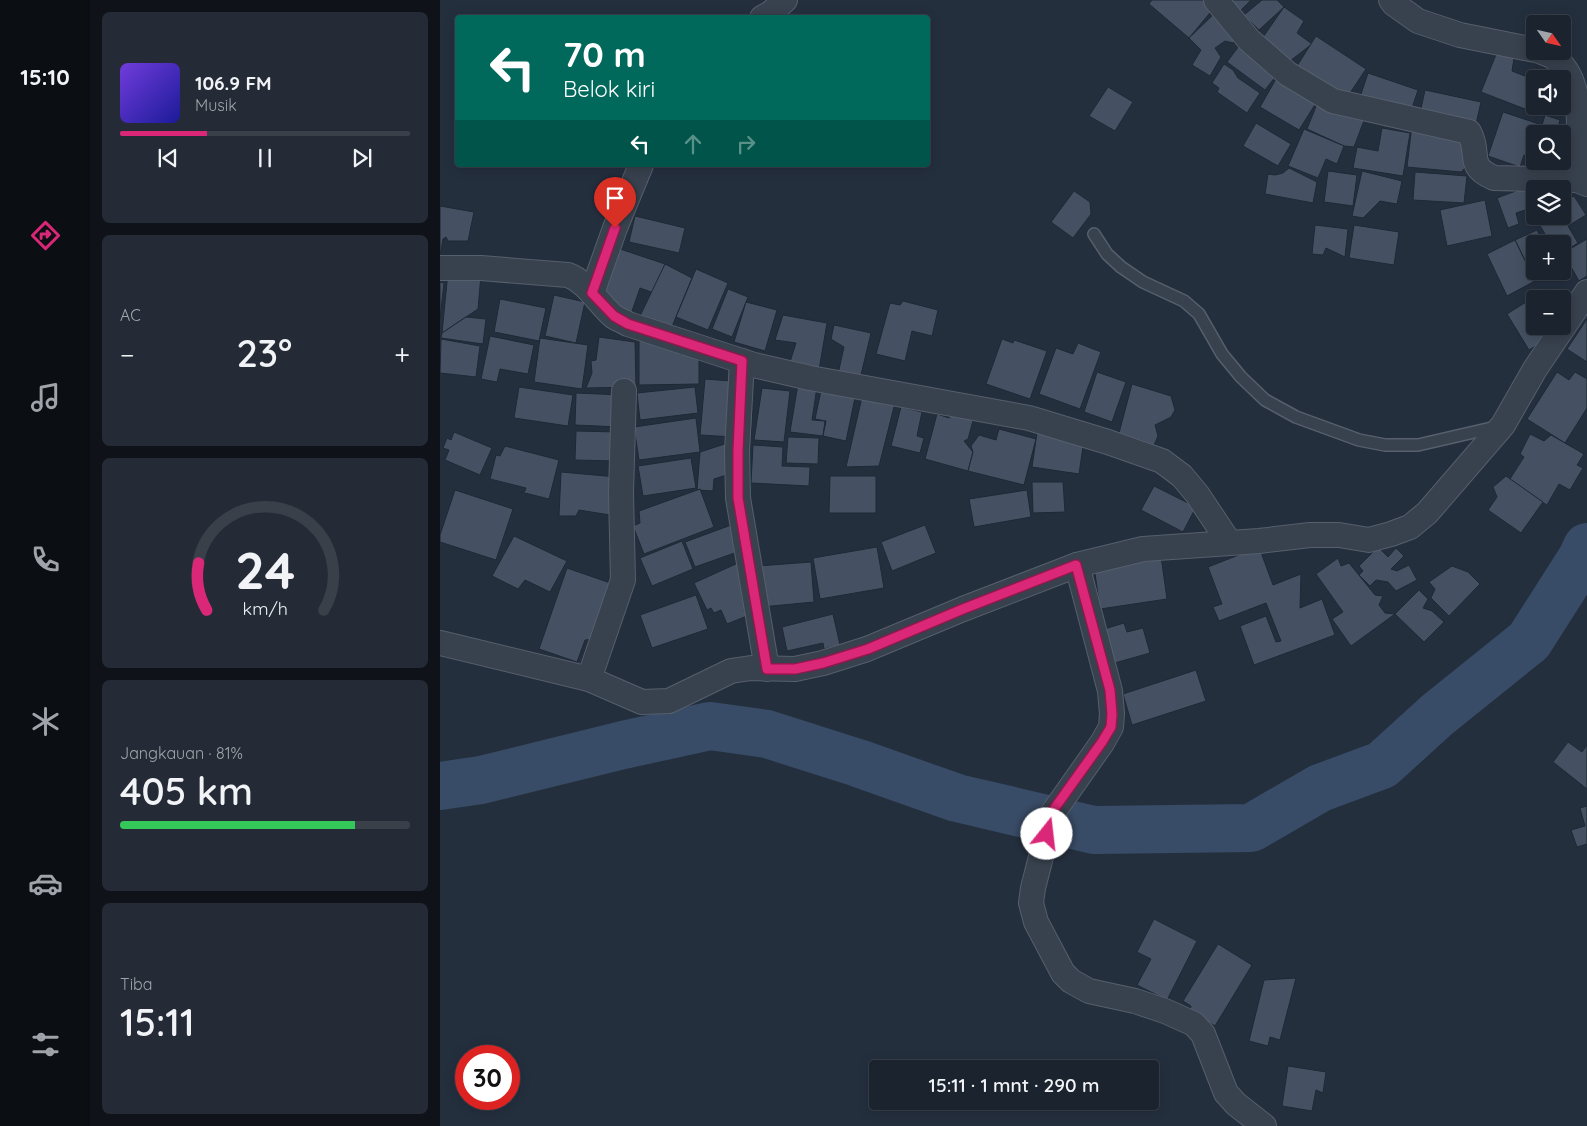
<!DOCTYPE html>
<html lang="id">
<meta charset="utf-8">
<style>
:root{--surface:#1b232e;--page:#242b36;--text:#f1f3f6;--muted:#a0a4aa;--line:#39404a;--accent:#db2777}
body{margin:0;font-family:Quicksand,sans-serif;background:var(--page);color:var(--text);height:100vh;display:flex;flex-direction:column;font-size:19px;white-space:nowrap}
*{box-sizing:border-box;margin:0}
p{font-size:16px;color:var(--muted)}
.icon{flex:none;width:28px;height:28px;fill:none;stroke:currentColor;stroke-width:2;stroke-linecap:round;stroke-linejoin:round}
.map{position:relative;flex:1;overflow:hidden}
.sheet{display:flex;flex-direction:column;gap:12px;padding:12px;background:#0f1319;width:350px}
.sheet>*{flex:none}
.top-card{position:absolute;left:15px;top:15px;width:475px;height:152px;border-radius:5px;box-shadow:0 2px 12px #0003,0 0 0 1px var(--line);background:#00695c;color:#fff;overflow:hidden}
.needle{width:32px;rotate:124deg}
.controls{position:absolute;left:1086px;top:15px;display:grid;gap:10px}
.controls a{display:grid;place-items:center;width:45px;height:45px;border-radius:5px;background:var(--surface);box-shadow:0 2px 12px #0003,0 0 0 1px var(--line);font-size:25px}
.speed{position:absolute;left:15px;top:1045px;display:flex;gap:10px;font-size:25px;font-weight:700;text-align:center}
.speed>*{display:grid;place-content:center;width:65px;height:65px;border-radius:50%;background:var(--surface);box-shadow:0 2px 12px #0003,0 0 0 1px var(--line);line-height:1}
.speed .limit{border:8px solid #d22;background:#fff;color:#111}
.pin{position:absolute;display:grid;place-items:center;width:42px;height:42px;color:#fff;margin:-51px -21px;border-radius:50% 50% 50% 0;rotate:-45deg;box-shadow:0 0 5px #0007}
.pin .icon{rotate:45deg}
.me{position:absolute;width:55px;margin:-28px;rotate:16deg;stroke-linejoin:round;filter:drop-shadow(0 0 4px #0008)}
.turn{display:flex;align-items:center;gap:18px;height:105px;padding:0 25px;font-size:22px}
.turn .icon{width:65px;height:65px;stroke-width:2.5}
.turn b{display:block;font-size:35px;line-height:42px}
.lanes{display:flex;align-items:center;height:48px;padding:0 25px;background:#0003;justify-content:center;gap:25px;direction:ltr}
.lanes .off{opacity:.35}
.big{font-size:38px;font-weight:600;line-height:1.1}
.sheet .card{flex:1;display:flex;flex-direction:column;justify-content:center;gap:8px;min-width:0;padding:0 18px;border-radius:8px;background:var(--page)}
.sheet .dial{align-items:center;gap:0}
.dial svg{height:130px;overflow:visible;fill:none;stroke:var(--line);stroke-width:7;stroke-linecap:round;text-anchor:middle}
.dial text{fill:var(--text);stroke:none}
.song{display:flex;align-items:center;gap:15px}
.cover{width:60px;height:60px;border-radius:8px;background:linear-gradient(135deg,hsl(260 70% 55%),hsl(240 70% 35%))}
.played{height:5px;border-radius:2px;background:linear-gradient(90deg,var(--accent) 30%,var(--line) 30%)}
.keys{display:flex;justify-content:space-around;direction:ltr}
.heat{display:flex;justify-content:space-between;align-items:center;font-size:28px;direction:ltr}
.charge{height:8px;border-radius:4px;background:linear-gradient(90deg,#34c759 81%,var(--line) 0)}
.trip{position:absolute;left:429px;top:1060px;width:290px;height:50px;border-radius:5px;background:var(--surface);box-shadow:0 2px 12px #0003,0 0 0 1px var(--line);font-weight:600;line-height:50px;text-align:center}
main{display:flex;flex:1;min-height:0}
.tab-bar{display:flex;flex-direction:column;width:90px;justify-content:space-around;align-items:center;background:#0b0e12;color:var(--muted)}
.tab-bar .icon{width:35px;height:35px}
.tab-bar .on{color:var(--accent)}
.tab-bar b{font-size:22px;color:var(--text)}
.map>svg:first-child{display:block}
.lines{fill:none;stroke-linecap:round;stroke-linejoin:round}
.river{stroke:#394c67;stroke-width:48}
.building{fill:#455162;stroke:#1f2835}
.service-casing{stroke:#565f6c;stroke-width:14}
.minor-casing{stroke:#565f6c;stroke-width:26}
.service{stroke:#38414e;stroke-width:11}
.minor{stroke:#38414e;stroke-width:24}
.route-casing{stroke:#8e194d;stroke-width:12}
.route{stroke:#db2777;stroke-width:9}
</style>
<main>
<nav class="tab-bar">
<b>15:10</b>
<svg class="icon on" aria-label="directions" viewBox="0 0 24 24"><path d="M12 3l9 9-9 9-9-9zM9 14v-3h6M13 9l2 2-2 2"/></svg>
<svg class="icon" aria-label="music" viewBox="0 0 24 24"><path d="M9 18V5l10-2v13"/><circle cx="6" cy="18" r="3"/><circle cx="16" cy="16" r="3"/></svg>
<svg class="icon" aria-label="phone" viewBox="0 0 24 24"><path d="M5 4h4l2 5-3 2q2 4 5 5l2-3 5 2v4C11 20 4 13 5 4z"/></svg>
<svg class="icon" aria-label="climate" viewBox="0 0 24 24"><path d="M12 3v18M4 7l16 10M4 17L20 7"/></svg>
<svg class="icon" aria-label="car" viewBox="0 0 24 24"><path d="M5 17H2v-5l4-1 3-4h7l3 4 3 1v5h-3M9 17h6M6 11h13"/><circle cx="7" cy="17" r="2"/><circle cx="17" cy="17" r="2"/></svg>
<svg class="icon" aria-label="filters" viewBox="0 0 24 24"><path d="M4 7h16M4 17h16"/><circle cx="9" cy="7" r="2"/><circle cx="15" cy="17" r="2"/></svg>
</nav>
<section class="sheet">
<div class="card">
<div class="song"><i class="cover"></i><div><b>106.9 FM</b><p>Musik</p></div></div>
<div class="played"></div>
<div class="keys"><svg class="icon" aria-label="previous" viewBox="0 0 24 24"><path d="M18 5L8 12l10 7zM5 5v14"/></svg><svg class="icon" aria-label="pause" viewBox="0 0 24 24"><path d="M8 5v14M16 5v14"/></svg><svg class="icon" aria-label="next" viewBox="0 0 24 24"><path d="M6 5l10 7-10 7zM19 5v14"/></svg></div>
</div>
<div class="card"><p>AC</p>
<div class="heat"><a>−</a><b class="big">23°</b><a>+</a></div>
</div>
<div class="card dial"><svg viewBox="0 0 100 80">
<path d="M14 69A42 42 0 1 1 86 69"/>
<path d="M14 69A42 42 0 0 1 9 40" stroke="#db2777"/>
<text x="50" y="56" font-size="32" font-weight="700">24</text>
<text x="50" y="72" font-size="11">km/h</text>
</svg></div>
<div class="card"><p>Jangkauan · 81%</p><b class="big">405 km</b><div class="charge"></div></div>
<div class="card"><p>Tiba</p><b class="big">15:11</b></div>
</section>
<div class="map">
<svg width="1147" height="1126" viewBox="0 0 1147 1126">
<rect width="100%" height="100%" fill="#242f3e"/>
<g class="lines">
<polyline class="river" points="0,786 41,780 183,745 270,726 327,734 418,763 517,798 654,830 811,828 880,788 942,765 997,715 1089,641 1142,558 1147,547"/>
</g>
<g class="building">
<polygon points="712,0 765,0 774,8 749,38 709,4"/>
<polygon points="784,0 811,0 797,14"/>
<polygon points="822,0 837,0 844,7 819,30 804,15"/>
<polygon points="844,7 864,21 857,33 872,44 850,61 821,40"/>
<polygon points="777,11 796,40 793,43 785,41 775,48 781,57 770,76 752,65 761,50 749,38"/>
<polygon points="876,36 926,69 906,99 857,66"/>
<polygon points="805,38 843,67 825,90 787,62"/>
<polygon points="1057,52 1074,58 1072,71 1095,80 1085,109 1041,92"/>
<polygon points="784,64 793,70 798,78 820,93 807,113 777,92 779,88 772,83"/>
<polygon points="928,73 978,90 970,114 920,97"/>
<polygon points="836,79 876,103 859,130 820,107"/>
<polygon points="668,87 693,102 675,131 649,116"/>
<polygon points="985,90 1041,102 1034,133 978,122"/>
<polygon points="879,99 925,118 914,147 904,146 867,129"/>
<polygon points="1063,112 1102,125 1105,115 1120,120 1116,134 1095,134 1095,158 1084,155 1080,167 1048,156"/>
<polygon points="816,123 851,144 838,166 803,146"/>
<polygon points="972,125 1029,132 1031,162 1021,172 967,167"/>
<polygon points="942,128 970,133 963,176 913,168 917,147 938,151"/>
<polygon points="864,129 904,146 897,164 886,159 878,178 848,166"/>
<polygon points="849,168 877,182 873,203 825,194 828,174 835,175 843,173"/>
<polygon points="888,171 917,175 913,206 884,202"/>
<polygon points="922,171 962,181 957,204 940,201 923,218 912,216"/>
<polygon points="975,172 1027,176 1024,203 973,200"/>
<polygon points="1092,185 1095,193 1095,207 1076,213 1079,224 1068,228 1057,198"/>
<polygon points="634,191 650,202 651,214 633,238 611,222"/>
<polygon points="1134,196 1146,215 1128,226 1138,243 1122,253 1122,244 1111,244 1096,219 1100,216 1122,216 1122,202"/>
<polygon points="1045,200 1052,236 1007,246 1000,210"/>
<polygon points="0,206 34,212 28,241 8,241 6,237 3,239 1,252 0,252"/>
<polygon points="195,216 245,228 239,253 189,242"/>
<polygon points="875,225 908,229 905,257 886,248 883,255 872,254"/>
<polygon points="914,225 959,232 954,265 909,258"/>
<polygon points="1097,230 1104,244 1095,244 1095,271 1115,271 1095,281 1075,240"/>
<polygon points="1147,239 1147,276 1139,281 1123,253"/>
<polygon points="1075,240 1095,281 1067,296 1047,254"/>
<polygon points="180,249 225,264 214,293 200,288 191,314 173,308 164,295"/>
<polygon points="225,264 252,278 231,329 200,316"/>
<polygon points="256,269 288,283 268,330 236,317"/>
<polygon points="8,272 41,275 38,309 2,333"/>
<polygon points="0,282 4,283 0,319"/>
<polygon points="288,289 308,297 292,337 272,329"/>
<polygon points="1102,292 1106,299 1095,299 1095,326 1122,326 1124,329 1089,350 1067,314"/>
<polygon points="114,295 145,302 136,343 105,336"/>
<polygon points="60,299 106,308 99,341 54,332"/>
<polygon points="463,301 498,310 492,336 472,331 465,361 436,354 450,303 460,305"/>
<polygon points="306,302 337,310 325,351 294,342"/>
<polygon points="343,315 387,323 379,370 350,362 356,343 335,340"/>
<polygon points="26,317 46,319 43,344 1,338 2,333"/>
<polygon points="1147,319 1147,362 1127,349"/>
<polygon points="394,325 431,333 420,379 398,374 404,347 391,339"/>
<polygon points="50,336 94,345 88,374 60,369 57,382 41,379"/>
<polygon points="159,337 195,342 196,387 146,388 152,373 151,361 156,360"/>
<polygon points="199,337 227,337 240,354 259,354 259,384 199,385"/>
<polygon points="100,338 148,345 142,389 94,382"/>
<polygon points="1,339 40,346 36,377 0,373"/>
<polygon points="562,339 573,343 574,340 607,351 590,399 546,384"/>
<polygon points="638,343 661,352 640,409 599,394 616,348 633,354"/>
<polygon points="657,372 686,382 672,422 644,412"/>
<polygon points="1117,372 1129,380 1135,372 1147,379 1147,408 1125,443 1087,419"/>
<polygon points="265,379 291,381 289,405 313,407 311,438 260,435"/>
<polygon points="358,384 377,387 372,420 385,421 383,436 350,432"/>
<polygon points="692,384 731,396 735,410 731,417 715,425 718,436 714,445 679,433"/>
<polygon points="382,386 416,393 406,441 383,436 386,421 375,419"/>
<polygon points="79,387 133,395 128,426 74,418"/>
<polygon points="255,387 258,413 200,420 197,393"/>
<polygon points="322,388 350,391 344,442 314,440"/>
<polygon points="136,393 182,395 180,427 135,425"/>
<polygon points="422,397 455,403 439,466 406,467"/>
<polygon points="461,407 482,412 477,436 484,438 480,453 451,446"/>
<polygon points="511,411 534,417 528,439 524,441 533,452 528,471 485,459 497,414 509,418"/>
<polygon points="256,418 260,452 199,460 194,427"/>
<polygon points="559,429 596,439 584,485 528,471 533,452 531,446 539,435 556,440"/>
<polygon points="136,431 176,432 175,461 135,460"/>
<polygon points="14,432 52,448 40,475 5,460 9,450 3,448 7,438 11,440"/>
<polygon points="597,433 644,440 639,474 592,467"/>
<polygon points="1090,434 1104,441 1111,435 1144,454 1137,465 1143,468 1130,490 1119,484 1107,505 1068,482 1084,457 1080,454"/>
<polygon points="348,437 379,438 378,464 346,463"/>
<polygon points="294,441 303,470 274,479 273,491 257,490 260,452"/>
<polygon points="313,445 343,447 342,466 370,467 369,486 311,483"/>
<polygon points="65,446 119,460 109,499 81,492 85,491 86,488 50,479 56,455 60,456"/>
<polygon points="251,458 256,488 203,496 198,466"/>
<polygon points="121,472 177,477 176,516 139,510 136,516 119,516"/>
<polygon points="390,476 436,476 436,513 389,513"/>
<polygon points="1066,476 1103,502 1081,533 1048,510 1057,497 1053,487"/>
<polygon points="592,482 623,482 625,512 593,513"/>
<polygon points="714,486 756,507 743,532 701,510"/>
<polygon points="260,489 274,527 204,554 193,526 200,523 199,511"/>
<polygon points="15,490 73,509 56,560 0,542 0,535"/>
<polygon points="587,490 591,517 534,527 529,499"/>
<polygon points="294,524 303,550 255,567 245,542"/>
<polygon points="485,525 496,553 452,571 441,542"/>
<polygon points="74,536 127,561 110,592 85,580 78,589 52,576"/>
<polygon points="242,541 253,569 212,586 200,558"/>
<polygon points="437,547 444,588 380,599 373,558"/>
<polygon points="819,547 833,585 861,574 860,608 882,599 895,635 814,665 800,626 826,616 836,642 841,641 826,603 779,621 773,607 782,604 768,567"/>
<polygon points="938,547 948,557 956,548 964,556 951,569 957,571 969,565 977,580 956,591 948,582 936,580 930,586 919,575 923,571 919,566"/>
<polygon points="721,556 727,599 660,609 654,566"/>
<polygon points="898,558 901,566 909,563 935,595 943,596 939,605 945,613 955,614 911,646 892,619 903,612 876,574"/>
<polygon points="371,562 374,602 321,607 318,566"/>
<polygon points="298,563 316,604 304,610 307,616 287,624 281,610 274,613 271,608 267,610 254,583"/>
<polygon points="1012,566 1028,572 1040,584 1009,616 991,598 995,589 989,582"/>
<polygon points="127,568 176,585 157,639 145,640 137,662 99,649"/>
<polygon points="979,590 988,599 983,608 992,611 1004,622 984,642 955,614"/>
<polygon points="256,595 268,629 212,648 200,615"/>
<polygon points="393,614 400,645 384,649 383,643 347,651 342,627"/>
<polygon points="684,623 687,632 703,628 710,653 671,664 661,630"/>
<polygon points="756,670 766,701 692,725 683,694"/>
<polygon points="1128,742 1142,752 1147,745 1147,789 1113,762"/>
<polygon points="1147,806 1147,844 1137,847 1131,830 1145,826 1140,808"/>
<polygon points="714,919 757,941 727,1000 697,985 711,959 697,952"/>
<polygon points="778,944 812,965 775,1026 750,1011 751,1006 743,1001"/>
<polygon points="856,978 840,1040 830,1037 828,1046 809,1041 824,980"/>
<polygon points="848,1066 886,1072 883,1093 876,1090 872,1111 842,1106"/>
</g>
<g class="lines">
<defs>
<polyline id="service" points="654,234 667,254 681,267 703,282 744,301 759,314 782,354 801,377 825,400 856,417 919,440 945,445 978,445 1056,427"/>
<g id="minor">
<path d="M776,0L809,40L848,74L893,101L1029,132C1041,153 1025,166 1054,178L1137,180L1147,184"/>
<polyline points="951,0 954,4 978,21 1020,35 1095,50"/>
<polyline points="322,18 332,12 345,0"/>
<path d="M1099,51C1104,53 1109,54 1113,57C1147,80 1139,143 1137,180"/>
<path d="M0,268H41L128,275C147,282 158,303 173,316C177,319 183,321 188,324L314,365L370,378L589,418L668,442L722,461L742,476L757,494L789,542"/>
<polyline points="152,293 175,228 201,165"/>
<polyline points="302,361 297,451 298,498 327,669"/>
<polyline points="637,565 670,691 672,714 671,727 662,743 612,814 593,888 591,903 596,922 623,973 631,981 649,991 695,1001 725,1011 754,1024 763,1034 786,1093 796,1104 824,1126"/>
<polyline points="0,643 149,679 202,702 229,701 291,671 311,668 355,669 383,663 427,649 523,609 637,565 703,549 819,541 870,535 899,535 929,540 951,534 970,527 987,513 1063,425 1095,369 1147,292"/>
<polyline points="149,679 183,580 181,493 184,391"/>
</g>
</defs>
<use href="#service" class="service-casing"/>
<use href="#minor" class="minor-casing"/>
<use href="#service" class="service"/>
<use href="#minor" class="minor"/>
</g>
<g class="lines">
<defs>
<polyline id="route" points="175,228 152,293 174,316 188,324 302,361 298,451 298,498 327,669 355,669 383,663 428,649 523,609 636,565 670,690 672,714 671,727 662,742 614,809 607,834"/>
</defs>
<use href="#route" class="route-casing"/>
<use href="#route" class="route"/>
</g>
</svg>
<div class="controls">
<a><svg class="needle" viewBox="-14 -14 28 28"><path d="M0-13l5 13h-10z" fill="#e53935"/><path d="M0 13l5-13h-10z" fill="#a0a4aa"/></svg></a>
<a><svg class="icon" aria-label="sound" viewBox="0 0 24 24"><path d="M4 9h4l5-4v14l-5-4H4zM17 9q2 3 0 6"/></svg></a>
<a><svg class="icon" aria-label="search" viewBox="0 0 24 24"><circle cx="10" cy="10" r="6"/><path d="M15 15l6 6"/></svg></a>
<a><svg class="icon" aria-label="layers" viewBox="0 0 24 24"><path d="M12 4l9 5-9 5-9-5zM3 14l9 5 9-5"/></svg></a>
<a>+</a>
<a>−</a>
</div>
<div class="speed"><div class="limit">30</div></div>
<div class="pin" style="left:175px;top:228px;background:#d93025"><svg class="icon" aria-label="arrive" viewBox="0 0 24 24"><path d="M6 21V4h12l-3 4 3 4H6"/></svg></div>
<svg class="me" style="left:607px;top:834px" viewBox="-20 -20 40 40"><circle r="19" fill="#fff"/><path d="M0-13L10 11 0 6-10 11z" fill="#db2777"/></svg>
<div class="trip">15:11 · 1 mnt · 290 m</div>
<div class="top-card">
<div class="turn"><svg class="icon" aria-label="left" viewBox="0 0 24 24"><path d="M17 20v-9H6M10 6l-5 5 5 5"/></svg><div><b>70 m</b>Belok kiri</div></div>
<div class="lanes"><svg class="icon" aria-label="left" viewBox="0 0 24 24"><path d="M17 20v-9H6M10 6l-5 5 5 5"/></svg><svg class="icon off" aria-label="ahead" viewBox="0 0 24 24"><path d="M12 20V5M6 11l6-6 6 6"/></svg><svg class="icon off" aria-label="right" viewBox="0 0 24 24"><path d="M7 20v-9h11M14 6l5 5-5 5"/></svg></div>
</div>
</div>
</main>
